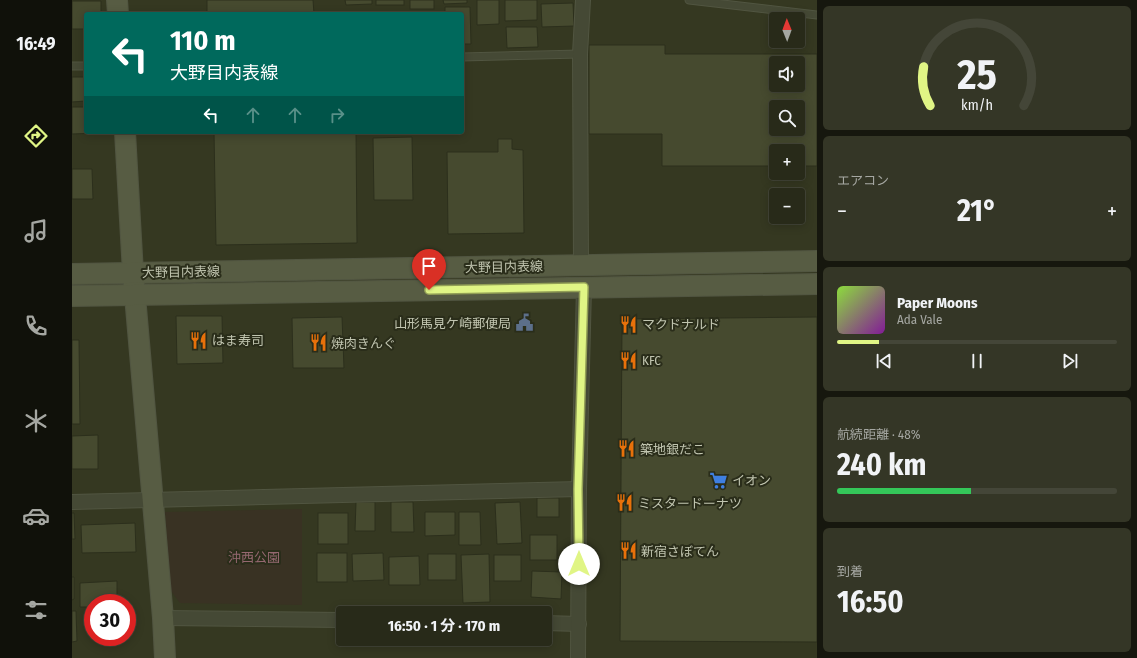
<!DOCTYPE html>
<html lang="ja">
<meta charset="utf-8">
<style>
:root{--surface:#282a19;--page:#343626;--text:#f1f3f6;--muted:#a5a7a2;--line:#444638;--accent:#e0f585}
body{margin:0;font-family:"Fira Sans Condensed","Noto Sans JP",sans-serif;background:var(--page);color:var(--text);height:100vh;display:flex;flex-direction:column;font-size:15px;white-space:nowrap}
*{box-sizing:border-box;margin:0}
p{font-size:13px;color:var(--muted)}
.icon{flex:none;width:22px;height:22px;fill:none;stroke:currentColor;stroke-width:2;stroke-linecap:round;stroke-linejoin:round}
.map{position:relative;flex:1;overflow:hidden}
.details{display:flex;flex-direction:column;gap:6px;padding:6px;background:#16170e;width:320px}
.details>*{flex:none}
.guide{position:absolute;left:12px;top:12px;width:380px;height:122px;border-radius:4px;box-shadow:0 2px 10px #0003,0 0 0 1px var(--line);background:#00695c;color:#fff;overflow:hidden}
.needle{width:26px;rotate:359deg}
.tools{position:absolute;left:697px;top:12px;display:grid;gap:8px}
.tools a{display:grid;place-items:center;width:36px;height:36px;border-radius:4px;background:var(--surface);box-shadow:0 2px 10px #0003,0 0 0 1px var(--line);font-size:20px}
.speed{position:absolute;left:12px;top:594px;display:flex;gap:8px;font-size:20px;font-weight:700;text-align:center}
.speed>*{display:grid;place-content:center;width:52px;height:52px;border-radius:50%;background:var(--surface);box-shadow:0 2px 10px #0003,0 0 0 1px var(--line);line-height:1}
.speed .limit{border:6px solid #d22;background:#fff;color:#111}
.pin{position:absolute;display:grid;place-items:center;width:34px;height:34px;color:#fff;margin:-41px -17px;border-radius:50% 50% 50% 0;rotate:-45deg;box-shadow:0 0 4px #0007}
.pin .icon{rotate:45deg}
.me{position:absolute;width:44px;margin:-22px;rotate:0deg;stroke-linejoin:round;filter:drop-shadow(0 0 3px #0008)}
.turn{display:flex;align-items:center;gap:14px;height:84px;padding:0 20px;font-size:18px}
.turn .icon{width:52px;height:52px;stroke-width:2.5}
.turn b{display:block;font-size:28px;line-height:34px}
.lanes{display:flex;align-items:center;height:38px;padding:0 20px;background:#0003;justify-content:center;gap:20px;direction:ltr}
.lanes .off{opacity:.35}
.big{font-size:30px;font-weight:700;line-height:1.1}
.details .card{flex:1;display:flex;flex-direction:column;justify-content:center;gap:6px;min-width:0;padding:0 14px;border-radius:6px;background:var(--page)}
.details .dial{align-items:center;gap:0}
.dial svg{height:104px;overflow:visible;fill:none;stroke:var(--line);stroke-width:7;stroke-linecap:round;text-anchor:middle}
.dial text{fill:var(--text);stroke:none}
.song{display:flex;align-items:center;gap:12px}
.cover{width:48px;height:48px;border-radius:6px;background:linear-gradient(135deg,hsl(90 70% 55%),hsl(290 70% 35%))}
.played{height:4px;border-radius:2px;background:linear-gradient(90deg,var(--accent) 15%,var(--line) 15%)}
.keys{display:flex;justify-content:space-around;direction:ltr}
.heat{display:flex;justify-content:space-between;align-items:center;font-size:22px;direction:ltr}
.charge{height:6px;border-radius:3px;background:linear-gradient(90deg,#34c759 48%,var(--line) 0)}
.trip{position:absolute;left:264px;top:606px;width:216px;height:40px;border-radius:4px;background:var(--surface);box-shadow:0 2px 10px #0003,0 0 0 1px var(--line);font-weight:700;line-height:40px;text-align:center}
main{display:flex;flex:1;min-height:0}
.menu{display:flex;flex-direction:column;width:72px;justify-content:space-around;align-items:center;background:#10110a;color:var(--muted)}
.menu .icon{width:28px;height:28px}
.menu .on{color:var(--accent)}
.menu b{font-size:18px;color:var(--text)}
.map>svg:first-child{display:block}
.green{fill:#393223}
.building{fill:#464a2f;stroke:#2c2f1c;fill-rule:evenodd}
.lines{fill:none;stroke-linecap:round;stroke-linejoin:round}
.lane-casing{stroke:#515541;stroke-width:9}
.street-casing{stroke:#515541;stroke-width:16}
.secondary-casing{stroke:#515541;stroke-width:22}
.lane{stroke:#454935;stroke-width:7}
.street{stroke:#454935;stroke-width:14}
.secondary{stroke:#575c43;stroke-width:20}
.route-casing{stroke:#929f56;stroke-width:10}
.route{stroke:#e0f585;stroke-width:7}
.labels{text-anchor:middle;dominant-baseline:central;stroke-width:4;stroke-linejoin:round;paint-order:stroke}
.street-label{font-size:13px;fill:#c1c5b0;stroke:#2a2d1a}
.poi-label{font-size:13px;fill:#c1c5b0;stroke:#2a2d1a;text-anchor:start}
.park-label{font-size:13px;fill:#956870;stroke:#2a2d1a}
</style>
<main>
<nav class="menu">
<b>16:49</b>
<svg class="icon on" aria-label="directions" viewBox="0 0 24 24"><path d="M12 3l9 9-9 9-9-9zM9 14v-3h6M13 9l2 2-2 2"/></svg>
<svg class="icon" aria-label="music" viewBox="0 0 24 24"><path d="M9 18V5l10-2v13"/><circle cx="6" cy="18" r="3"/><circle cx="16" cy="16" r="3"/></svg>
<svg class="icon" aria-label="phone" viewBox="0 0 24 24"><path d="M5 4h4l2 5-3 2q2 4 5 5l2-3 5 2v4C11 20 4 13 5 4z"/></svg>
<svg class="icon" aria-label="climate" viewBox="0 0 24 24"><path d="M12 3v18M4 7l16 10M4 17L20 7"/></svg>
<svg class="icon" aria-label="car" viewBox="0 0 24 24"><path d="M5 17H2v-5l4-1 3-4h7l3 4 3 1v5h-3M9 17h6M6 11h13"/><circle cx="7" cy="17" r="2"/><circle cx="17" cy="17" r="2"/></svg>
<svg class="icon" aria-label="filters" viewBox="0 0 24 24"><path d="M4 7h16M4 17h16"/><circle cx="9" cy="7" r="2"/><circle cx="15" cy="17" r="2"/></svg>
</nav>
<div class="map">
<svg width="745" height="658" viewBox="0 0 745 658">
<rect width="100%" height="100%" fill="#353821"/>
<polygon class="green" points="230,509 230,605 108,603 99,591 93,512"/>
<g class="building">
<polygon points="135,0 241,0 242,14 135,14"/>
<polygon points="273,0 300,0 300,4 274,5"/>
<rect x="304" y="0" width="28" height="5"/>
<rect x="338" y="0" width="24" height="9"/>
<polygon points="371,0 395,0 395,3 372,4"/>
<polygon points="405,0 427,0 427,24 405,25"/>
<polygon points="433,0 465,0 465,20 433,21"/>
<polygon points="0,1 29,1 29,14 14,14 14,29 0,29"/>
<polygon points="501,3 502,26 470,27 469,4"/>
<polygon points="373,7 398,7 399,44 390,44 390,14 373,14"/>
<rect x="247" y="12" width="25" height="2"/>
<polygon points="434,27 465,27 466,47 435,48"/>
<path d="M517,45H593V54H745V166H726V151H704V166H590V134H517ZM704,63H726V85H704ZM704,107H726V129H704Z"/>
<polygon points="0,77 14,77 14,101 0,102"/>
<polygon points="0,107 14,107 14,132 28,132 28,133 0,134"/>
<polygon points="142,132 284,132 285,243 144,245"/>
<polygon points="340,137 341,200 302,200 301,138"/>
<polygon points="426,139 440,139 440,149 451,150 452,233 376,234 375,152 426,152"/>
<polygon points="0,169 20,169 21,199 0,199"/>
<polygon points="104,316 150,316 151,363 105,364"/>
<polygon points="270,317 272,368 221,368 220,318"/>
<polygon points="745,317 745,642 548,641 550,319"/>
<polygon points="0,340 7,340 8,424 0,424"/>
<polygon points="26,435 26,469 0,469 0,436"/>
<rect x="465" y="498" width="22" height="19"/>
<polygon points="284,502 303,502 303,531 283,531"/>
<polygon points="319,502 341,502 342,532 319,532"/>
<polygon points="448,502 450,543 425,544 423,503"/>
<polygon points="353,512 383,512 383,535 353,536"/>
<polygon points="387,512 408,512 409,545 387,545"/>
<polygon points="0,513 2,513 3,539 0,539"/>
<rect x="246" y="513" width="30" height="31"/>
<polygon points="63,523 64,552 10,553 9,525"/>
<rect x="458" y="535" width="27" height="25"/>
<rect x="245" y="553" width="30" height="29"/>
<polygon points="311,553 312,580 281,581 280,554"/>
<rect x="356" y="554" width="28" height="26"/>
<polygon points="417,554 418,602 391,603 389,555"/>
<rect x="422" y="555" width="27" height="26"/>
<polygon points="347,556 348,585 317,585 317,557"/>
<polygon points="460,571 490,572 489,599 459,597"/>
<polygon points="0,577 2,577 2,599 0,600"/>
<polygon points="45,581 45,603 21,603 21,607 8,607 8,583"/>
<polygon points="0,611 4,611 5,641 0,642"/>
</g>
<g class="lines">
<defs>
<g id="lane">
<polyline points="617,0 745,15"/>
<polyline points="390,57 508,54"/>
<polyline points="0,66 14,66"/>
</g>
<g id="street">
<polyline points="509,265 508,54 511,0"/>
<polyline points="0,502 507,489"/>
<polyline points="91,618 271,620"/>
<polyline points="473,623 507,624"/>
<polyline points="506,658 507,489 512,287"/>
</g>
<g id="secondary">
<polyline points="45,0 46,14"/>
<polyline points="53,132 61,273 91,618 93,658"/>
<polyline points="0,274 745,261"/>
<polyline points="0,296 745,284"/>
</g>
</defs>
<use href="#lane" class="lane-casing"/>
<use href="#street" class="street-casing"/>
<use href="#secondary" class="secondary-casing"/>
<use href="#lane" class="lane"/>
<use href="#street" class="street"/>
<use href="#secondary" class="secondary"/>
</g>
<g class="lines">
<defs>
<polyline id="route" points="357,290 512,287 506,489 507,564"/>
</defs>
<use href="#route" class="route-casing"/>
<use href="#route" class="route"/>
</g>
<defs>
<symbol id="civic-bare" viewBox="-9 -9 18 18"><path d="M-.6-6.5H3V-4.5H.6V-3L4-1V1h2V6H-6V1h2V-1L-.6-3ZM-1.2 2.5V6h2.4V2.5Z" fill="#5c6f8a" stroke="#2a2d1a" stroke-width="2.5" paint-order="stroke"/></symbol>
<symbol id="restaurant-bare" viewBox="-9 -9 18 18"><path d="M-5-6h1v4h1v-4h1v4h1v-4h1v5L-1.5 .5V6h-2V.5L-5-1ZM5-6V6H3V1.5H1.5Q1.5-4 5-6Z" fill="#e8710a" stroke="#2a2d1a" stroke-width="2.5" paint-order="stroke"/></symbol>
<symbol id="supermarket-bare" viewBox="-9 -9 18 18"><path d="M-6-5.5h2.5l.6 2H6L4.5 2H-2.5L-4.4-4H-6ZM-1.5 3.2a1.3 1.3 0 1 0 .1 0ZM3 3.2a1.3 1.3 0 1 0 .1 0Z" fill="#3f7fe0" stroke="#2a2d1a" stroke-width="2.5" paint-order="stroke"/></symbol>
</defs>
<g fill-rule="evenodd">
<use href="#civic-bare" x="440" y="310" width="25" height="25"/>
<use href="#restaurant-bare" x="544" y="312" width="25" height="25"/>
<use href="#restaurant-bare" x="114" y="328" width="25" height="25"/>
<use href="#restaurant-bare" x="234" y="330" width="25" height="25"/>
<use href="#restaurant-bare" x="544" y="348" width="25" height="25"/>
<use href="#restaurant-bare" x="542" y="436" width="25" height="25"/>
<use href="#supermarket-bare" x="634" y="468" width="25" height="25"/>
<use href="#restaurant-bare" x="540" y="490" width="25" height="25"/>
<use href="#restaurant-bare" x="544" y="538" width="25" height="25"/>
</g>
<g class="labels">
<g class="street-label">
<text transform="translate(432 267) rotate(-1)">大野目内表線</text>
<text transform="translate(109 272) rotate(-1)">大野目内表線</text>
</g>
<g class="poi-label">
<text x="439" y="323" text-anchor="end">山形馬見ケ崎郵便局</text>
<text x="570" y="324">マクドナルド</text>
<text x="140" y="340">はま寿司</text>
<text x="259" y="343">焼肉きんぐ</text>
<text x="570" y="360">KFC</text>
<text x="568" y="449">築地銀だこ</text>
<text x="660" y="480">イオン</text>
<text x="566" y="503">ミスタードーナツ</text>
<text x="569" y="551">新宿さぼてん</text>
</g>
<g class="park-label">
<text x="182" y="557">沖西公園</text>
</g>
</g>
</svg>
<div class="tools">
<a><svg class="needle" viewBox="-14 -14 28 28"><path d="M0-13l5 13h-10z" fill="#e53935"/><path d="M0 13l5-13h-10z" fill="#a5a7a2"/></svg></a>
<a><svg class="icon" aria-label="sound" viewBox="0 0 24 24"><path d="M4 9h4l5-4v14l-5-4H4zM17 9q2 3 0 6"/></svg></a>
<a><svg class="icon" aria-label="search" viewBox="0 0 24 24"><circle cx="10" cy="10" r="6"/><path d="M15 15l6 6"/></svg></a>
<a>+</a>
<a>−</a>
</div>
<div class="speed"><div class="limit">30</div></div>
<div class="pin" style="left:357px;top:290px;background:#d93025"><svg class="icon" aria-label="arrive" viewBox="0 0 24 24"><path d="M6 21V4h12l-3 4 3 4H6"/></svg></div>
<svg class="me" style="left:507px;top:564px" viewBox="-20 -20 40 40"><circle r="19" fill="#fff"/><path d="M0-13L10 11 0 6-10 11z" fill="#e0f585"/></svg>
<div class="trip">16:50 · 1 分 · 170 m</div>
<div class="guide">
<div class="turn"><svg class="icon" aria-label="left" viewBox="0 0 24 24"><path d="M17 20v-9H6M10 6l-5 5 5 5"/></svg><div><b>110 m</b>大野目内表線</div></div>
<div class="lanes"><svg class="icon" aria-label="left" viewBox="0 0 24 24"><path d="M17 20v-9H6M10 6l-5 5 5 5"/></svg><svg class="icon off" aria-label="ahead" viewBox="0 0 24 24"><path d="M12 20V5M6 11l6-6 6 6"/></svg><svg class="icon off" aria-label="ahead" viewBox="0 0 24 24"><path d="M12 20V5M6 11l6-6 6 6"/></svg><svg class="icon off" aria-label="right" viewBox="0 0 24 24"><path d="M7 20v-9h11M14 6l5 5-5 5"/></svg></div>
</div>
</div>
<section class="details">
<div class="card dial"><svg viewBox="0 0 100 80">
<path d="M14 69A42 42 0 1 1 86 69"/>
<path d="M14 69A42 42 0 0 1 9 39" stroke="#e0f585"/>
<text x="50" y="56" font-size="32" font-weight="700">25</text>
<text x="50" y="72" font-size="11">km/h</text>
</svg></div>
<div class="card"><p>エアコン</p>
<div class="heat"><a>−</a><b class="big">21°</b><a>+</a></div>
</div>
<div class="card">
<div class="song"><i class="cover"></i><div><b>Paper Moons</b><p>Ada Vale</p></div></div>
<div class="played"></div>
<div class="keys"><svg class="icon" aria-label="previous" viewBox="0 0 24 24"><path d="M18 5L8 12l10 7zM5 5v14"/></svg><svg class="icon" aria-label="pause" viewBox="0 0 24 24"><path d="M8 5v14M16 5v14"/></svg><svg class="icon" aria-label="next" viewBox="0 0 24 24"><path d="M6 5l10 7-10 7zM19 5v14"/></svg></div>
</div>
<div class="card"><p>航続距離 · 48%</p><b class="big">240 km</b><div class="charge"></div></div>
<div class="card"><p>到着</p><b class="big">16:50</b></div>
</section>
</main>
